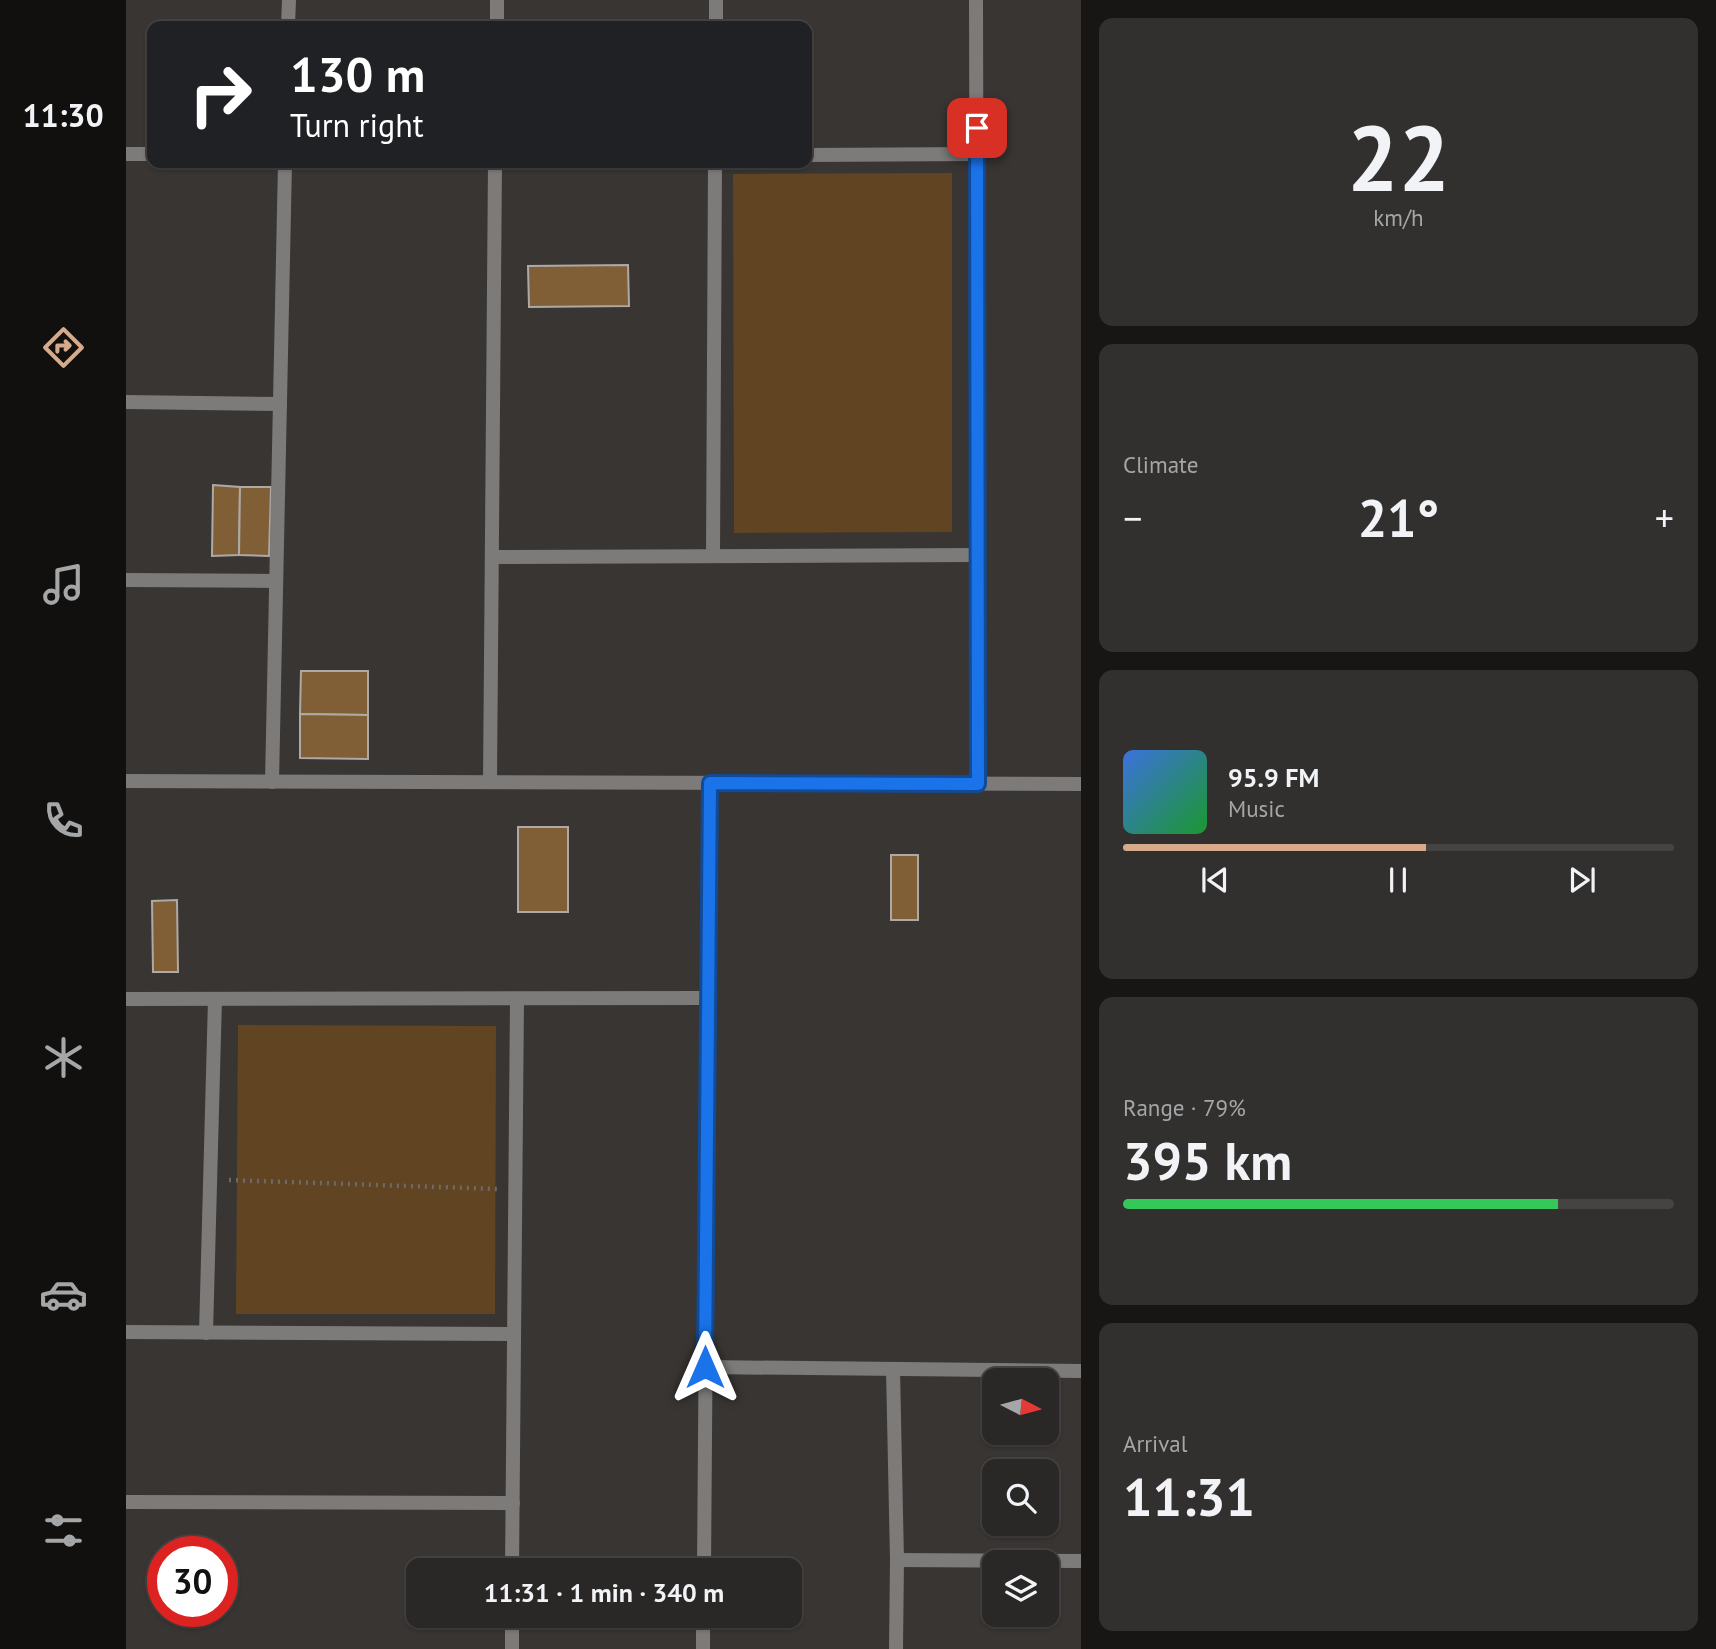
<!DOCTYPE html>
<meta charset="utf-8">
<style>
:root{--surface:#2a2826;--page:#32302e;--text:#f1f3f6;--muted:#a5a6a7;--line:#464443;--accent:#d6ab8b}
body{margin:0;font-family:"PT Sans",sans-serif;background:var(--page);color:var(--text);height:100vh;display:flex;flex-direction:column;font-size:26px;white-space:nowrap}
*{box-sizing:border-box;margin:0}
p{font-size:23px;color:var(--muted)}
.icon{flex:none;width:38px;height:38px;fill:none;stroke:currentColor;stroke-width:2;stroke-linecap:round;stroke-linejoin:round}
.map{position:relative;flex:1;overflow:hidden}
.side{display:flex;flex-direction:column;gap:18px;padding:18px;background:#171615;width:635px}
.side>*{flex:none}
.guide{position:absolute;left:21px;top:21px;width:665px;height:147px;border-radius:14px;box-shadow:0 2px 5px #0004,0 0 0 2px var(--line);background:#202124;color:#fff;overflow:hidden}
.needle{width:46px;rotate:96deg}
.fabs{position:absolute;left:856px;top:1368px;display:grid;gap:14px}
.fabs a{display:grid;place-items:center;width:77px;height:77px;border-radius:14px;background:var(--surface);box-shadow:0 2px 5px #0004,0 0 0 2px var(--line);font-size:35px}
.speed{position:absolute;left:21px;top:1536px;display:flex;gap:14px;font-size:35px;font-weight:700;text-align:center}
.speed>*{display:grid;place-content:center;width:91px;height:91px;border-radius:50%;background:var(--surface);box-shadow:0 2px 5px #0004,0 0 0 2px var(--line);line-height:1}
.speed .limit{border:10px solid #d22;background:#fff;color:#111}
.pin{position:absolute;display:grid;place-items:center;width:60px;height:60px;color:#fff;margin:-30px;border-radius:14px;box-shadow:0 4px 10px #0006}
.me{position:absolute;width:77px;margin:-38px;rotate:0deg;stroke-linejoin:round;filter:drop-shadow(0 0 5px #0008)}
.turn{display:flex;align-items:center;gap:24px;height:147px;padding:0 28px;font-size:32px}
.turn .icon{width:91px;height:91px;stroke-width:2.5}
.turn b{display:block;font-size:49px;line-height:60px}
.big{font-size:52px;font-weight:700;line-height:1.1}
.side .tile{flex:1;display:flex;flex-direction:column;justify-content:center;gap:10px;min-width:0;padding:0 24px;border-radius:14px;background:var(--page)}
.side .dial{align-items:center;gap:0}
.dial b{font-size:91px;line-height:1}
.song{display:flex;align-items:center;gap:21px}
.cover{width:84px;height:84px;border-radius:10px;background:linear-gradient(135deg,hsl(220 70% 55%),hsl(130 70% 35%))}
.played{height:7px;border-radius:4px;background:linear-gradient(90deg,var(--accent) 55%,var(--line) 55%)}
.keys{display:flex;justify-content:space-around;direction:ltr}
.heat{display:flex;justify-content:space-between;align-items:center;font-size:38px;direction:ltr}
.charge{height:10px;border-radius:5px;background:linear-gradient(90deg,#34c759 79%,var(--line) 0)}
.trip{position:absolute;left:280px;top:1558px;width:396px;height:70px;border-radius:14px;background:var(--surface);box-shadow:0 2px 5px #0004,0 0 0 2px var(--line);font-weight:700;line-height:70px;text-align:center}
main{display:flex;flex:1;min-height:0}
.tabs{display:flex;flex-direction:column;width:126px;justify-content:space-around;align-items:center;background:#11100f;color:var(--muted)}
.tabs .icon{width:49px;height:49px}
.tabs .active{color:var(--accent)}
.tabs b{font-size:32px;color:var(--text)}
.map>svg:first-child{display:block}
.green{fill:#614522}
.building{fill:#815f36;stroke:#aca9a6;stroke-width:2}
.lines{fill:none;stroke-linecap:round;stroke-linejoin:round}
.path{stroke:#6d6a68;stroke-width:4.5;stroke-dasharray:2 5;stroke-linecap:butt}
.street{stroke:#7c7b7a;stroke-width:14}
.route-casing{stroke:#114b97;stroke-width:18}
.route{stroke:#1a73e8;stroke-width:12}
</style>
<main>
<nav class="tabs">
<b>11:30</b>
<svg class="icon active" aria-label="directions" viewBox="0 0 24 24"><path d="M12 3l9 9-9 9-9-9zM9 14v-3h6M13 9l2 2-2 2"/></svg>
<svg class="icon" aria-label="music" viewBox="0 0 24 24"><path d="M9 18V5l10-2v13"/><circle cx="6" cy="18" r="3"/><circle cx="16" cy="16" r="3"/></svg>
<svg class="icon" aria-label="phone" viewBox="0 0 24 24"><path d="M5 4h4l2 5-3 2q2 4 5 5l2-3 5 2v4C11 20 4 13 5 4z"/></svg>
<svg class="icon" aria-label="climate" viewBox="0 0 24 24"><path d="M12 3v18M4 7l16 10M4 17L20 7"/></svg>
<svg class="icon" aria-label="car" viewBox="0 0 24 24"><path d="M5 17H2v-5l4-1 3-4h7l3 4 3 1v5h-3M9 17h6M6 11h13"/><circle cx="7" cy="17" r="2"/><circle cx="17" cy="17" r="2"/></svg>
<svg class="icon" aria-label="filters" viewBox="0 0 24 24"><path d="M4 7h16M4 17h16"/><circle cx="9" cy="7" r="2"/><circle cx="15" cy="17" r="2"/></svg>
</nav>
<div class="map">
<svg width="955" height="1649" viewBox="0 0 955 1649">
<rect width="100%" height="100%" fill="#383533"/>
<g class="green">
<polygon points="826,173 826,532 608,533 607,174"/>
<polygon points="112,1025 370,1026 369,1314 110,1314"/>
</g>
<g class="building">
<polygon points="502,265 503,306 403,307 402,266"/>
<polygon points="87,485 114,487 113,555 86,556"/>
<polygon points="114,487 145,487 143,556 113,555"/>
<polygon points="175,671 242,671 242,715 174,714"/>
<polygon points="174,714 242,715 242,759 174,758"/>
<rect x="392" y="827" width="50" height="85"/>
<rect x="765" y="855" width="27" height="65"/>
<polygon points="51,900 52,972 27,972 26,901"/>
</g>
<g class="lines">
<polyline class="path" points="103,1180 371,1189"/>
<g class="street">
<polyline points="850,0 852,784"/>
<polyline points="162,26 163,0"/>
<polyline points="371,26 371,0"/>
<polyline points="590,26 590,0"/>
<polyline points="0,154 26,154"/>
<polyline points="681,155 851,154"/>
<polyline points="0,402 154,404"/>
<polyline points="587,556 589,163"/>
<polyline points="366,557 851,555"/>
<polyline points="0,580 150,581"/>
<polyline points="0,781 955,784"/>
<polyline points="146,782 159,163"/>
<polyline points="364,782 369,163"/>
<polyline points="0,999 582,998"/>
<polyline points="0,1332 388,1334"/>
<polyline points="80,1333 89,999"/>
<polyline points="579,1367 955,1371"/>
<polyline points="767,1369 771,1560 770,1649"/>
<polyline points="0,1502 387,1503"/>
<polyline points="771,1560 955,1561"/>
<polyline points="386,1570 391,999"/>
<polyline points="578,1570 584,783"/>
<polyline points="386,1649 386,1615"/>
<polyline points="577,1649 577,1615"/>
</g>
</g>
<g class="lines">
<defs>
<polyline id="route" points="579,1367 584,783 852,784 851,128"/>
</defs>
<use href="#route" class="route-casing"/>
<use href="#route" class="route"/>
</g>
</svg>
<div class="fabs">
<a><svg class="needle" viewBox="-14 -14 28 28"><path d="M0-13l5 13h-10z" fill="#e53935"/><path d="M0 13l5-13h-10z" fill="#a5a6a7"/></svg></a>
<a><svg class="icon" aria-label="search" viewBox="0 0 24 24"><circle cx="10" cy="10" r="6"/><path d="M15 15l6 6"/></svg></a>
<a><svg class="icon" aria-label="layers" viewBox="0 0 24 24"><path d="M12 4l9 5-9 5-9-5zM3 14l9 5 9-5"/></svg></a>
</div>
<div class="speed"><div class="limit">30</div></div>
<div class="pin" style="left:851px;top:128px;background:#d93025"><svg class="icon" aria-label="arrive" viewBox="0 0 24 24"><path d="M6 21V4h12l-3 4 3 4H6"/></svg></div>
<svg class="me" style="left:579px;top:1367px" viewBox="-20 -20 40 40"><path d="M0-17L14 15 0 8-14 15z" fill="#1a73e8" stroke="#fff" stroke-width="4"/></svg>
<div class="trip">11:31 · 1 min · 340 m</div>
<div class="guide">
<div class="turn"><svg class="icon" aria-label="right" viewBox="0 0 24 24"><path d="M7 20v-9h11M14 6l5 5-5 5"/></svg><div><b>130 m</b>Turn right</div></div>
</div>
</div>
<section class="side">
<div class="tile dial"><b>22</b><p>km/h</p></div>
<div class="tile"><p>Climate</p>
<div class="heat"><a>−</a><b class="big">21°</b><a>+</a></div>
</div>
<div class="tile">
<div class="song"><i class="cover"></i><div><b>95.9 FM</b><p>Music</p></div></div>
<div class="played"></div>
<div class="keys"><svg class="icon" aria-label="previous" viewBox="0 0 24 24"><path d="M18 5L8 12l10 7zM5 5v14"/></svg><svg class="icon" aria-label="pause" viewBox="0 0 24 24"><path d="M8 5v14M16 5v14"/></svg><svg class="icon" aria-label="next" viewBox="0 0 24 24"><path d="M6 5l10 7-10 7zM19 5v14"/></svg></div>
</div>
<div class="tile"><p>Range · 79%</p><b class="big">395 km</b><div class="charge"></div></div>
<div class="tile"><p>Arrival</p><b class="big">11:31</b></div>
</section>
</main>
